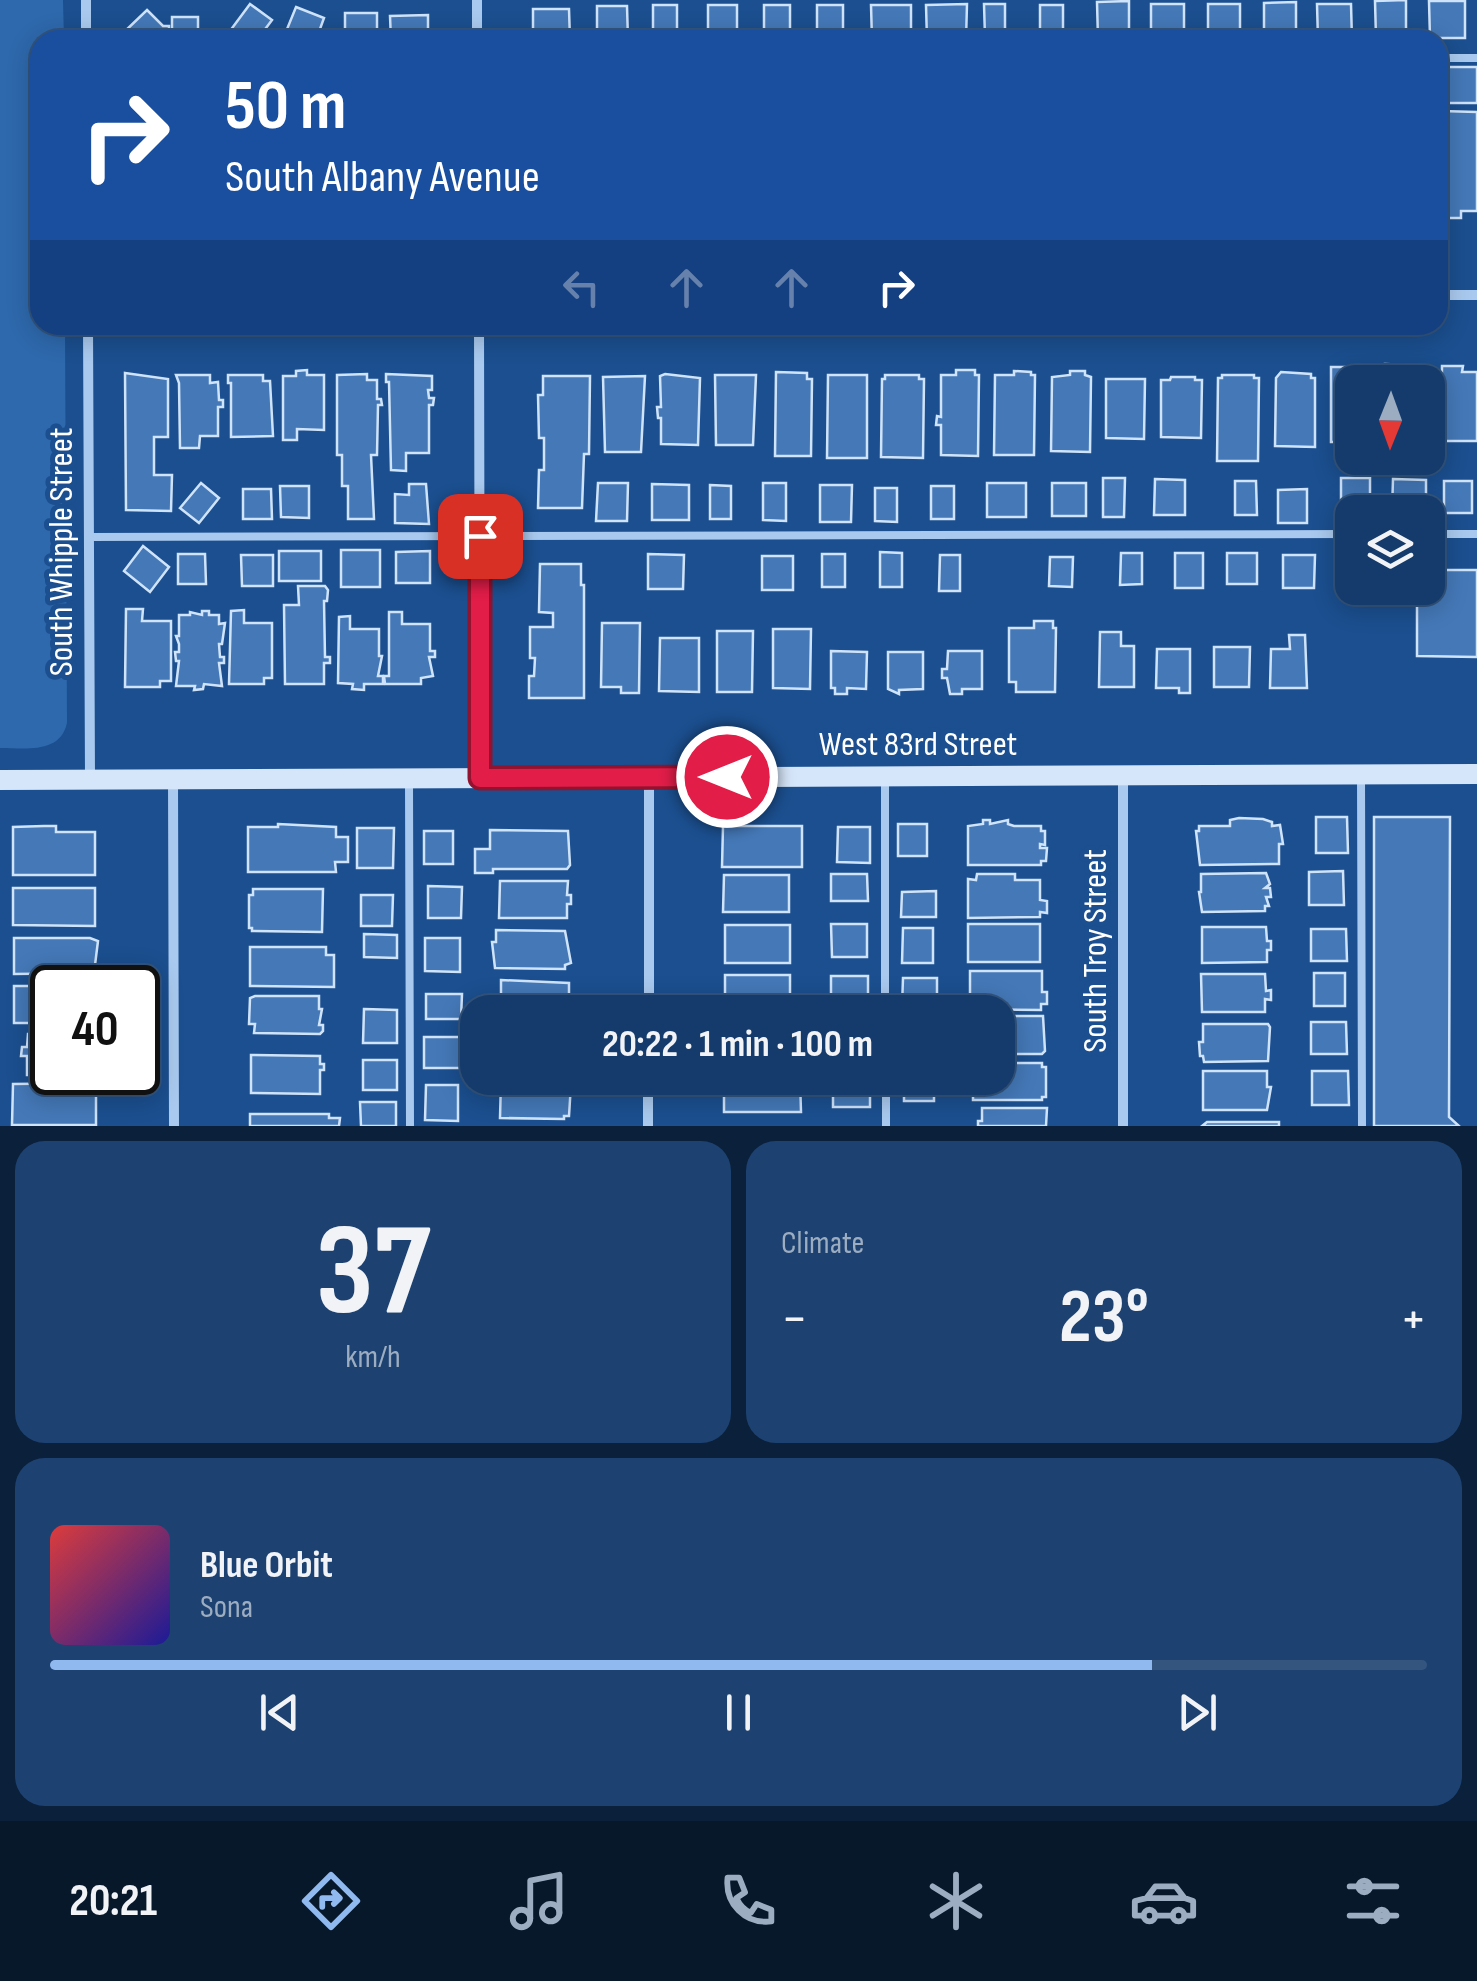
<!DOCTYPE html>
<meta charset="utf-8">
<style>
:root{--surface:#143b6b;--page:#1d4271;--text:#f1f3f6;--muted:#9dadc1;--line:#33557e;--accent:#90b9f0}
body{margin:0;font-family:"Sofia Sans Condensed",sans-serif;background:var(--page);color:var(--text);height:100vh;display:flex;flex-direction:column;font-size:38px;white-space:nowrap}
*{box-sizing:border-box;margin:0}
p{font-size:32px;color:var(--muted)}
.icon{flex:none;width:55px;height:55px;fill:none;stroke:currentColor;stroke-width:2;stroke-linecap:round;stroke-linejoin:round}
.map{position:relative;height:1126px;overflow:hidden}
.sheet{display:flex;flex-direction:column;gap:15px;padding:15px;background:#0b203b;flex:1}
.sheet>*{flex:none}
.guide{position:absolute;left:30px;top:30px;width:1418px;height:305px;border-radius:30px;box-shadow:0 5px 25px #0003,0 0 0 2px var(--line);background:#1a4fa0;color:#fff;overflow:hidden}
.needle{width:65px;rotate:181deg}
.buttons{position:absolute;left:1335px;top:365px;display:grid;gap:20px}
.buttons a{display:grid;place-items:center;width:110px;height:110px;border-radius:20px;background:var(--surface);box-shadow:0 5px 25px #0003,0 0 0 2px var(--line);font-size:50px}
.speed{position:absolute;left:30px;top:965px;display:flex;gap:20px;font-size:50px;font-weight:700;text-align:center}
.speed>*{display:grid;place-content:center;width:130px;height:130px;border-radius:50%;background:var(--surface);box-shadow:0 5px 25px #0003,0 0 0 2px var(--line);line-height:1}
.speed .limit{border:5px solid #111;border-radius:15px;background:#fff;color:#111}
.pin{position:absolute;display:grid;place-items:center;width:85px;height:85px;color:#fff;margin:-42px;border-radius:20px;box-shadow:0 5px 15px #0006}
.me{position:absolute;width:110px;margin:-55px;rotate:270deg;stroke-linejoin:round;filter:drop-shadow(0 0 8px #0008)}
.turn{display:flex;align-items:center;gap:35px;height:210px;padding:0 30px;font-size:45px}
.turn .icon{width:130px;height:130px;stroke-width:2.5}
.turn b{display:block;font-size:70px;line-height:85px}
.lanes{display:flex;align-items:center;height:95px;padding:0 30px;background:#0003;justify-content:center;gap:50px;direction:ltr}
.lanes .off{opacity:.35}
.big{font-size:75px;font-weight:700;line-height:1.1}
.sheet .widget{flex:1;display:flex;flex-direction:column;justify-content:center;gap:15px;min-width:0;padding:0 35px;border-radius:30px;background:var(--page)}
.sheet .dial{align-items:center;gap:0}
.dial b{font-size:130px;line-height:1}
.song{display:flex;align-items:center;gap:30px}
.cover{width:120px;height:120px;border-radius:15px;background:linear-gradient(135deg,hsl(0 70% 55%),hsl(240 70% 35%))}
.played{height:10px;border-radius:5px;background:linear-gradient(90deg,var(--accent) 80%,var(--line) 80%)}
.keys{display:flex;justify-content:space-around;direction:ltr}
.heat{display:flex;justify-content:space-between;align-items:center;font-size:55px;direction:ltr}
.sheet .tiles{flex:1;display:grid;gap:15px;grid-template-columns:1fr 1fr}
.widget:last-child{grid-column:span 2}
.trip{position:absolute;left:460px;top:995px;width:555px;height:100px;border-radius:30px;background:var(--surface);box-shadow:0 5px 25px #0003,0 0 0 2px var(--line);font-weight:700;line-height:100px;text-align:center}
.tab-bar{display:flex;height:160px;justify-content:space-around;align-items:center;background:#08182b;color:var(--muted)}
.tab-bar .icon{width:70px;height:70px}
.tab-bar .active{color:var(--accent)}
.tab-bar b{font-size:45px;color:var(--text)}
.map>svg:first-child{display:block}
.green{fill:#2e69ad}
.building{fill:#4478b7;stroke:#cfe3fa;stroke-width:2.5}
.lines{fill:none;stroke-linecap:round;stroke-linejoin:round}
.lane{stroke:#a9c9ee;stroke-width:8}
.street{stroke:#a9c9ee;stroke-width:10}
.secondary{stroke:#d6e6fa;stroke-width:20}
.route-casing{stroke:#92132f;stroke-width:25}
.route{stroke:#e11d48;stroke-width:18}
.labels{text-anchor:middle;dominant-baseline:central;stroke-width:10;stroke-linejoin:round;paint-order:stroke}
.street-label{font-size:35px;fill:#fff;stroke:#1b4f8f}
</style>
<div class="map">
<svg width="1477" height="1126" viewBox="0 0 1477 1126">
<rect width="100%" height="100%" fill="#1b4f8f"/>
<path class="green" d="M0,0H63L64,40H40V325H65L67,723C60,754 26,748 0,748Z"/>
<g class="building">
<polygon points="1406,0 1406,38 1376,38 1375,1"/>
<polygon points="1129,1 1129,39 1098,39 1097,2"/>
<polygon points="1429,1 1465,1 1465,38 1430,38"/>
<polygon points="1296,2 1296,40 1264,40 1264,3"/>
<polygon points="250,4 272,20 257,40 234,40 227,35"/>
<polygon points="967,4 966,40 927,40 926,5"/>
<polygon points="984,4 1005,4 1005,37 985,37"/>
<rect x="1151" y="4" width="33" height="36"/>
<rect x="1208" y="4" width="32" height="36"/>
<polygon points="1317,4 1351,4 1352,40 1318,40"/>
<rect x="653" y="5" width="24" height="35"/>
<rect x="708" y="5" width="29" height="35"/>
<rect x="764" y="5" width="26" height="35"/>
<rect x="817" y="5" width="26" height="35"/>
<polygon points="871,5 911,5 911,40 872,40"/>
<rect x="1040" y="5" width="23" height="35"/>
<polygon points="597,6 627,6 628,40 597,40"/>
<polygon points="296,7 324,18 316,40 283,39"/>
<polygon points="533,9 569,9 570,40 533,40"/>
<polygon points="147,10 163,26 169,26 169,40 123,40 120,36"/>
<rect x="345" y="13" width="32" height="27"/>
<polygon points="428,15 428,40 391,40 390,16"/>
<rect x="172" y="17" width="26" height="23"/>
<rect x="1448" y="67" width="29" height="36"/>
<polygon points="1441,111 1477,112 1477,211 1461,211 1461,218 1441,218"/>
<polygon points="1385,364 1407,365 1407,372 1427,373 1427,382 1385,382"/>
<polygon points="1442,366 1463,366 1462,372 1477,372 1477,441 1441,441"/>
<polygon points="1331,367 1352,367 1352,371 1371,372 1371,382 1352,382 1352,442 1331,442"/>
<polygon points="307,370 307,375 324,375 324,430 297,429 297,440 283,440 283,376 296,376 296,371"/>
<polygon points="956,370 975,370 975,375 979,375 978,456 941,455 941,425 936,425 937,416 941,417 941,375 956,375"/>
<polygon points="1014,371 1031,372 1031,375 1035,375 1034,455 994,455 995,375 1014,375"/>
<polygon points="1070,371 1085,371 1085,375 1091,377 1090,452 1051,451 1052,377 1070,375"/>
<polygon points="776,372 807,373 807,379 812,379 811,456 775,456"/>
<polygon points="1281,372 1311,374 1311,378 1315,378 1315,447 1275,446 1276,378"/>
<polygon points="125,373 168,379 168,437 154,437 154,475 172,475 171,511 126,510"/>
<polygon points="367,374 367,380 377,380 377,399 381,399 382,405 378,405 377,455 371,455 374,519 348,519 348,486 342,486 342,455 337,455 337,375"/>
<polygon points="386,374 432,376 432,390 428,390 429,398 434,398 433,405 429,405 429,453 406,453 406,471 391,470 389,382 386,382"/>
<polygon points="665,374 700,378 698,445 661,444 661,418 658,418 657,407 661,407 660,376"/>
<polygon points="176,375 210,375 210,383 218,382 219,400 223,400 223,407 218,407 218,436 200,436 199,448 180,448 179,383"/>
<polygon points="228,375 263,375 263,381 270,381 273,436 231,437 231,383 228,383"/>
<polygon points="715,375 756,375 753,445 716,445"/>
<polygon points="828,375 867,375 867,458 827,458"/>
<polygon points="885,375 919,375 919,379 924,379 923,458 881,457 882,379 885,379"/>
<polygon points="1222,375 1254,375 1254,378 1259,378 1258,461 1217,461 1218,378 1222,378"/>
<polygon points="543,376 590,376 589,454 584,454 582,508 538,508 539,470 544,470 544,438 539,438 538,395 543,395"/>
<polygon points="645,376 641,452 605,452 603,377"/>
<polygon points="1171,377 1195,377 1195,380 1202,380 1201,438 1161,437 1161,380 1170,380"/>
<polygon points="1106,379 1145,379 1144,439 1106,438"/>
<polygon points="1103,478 1125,478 1124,517 1103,517"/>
<rect x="1341" y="478" width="29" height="33"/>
<polygon points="1155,479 1185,480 1185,515 1154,515"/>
<polygon points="1393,479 1426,480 1426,512 1392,512"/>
<polygon points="1235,481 1256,481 1257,515 1235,515"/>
<rect x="1444" y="481" width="28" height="32"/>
<polygon points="201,483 219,498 199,523 180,508"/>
<polygon points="598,483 628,483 627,521 596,521"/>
<polygon points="763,483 786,483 786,521 763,520"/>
<rect x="987" y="483" width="39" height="34"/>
<rect x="1052" y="483" width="34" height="33"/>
<polygon points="409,484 426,484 429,524 395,523 395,494 409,495"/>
<polygon points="652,484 689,485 689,520 652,520"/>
<polygon points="710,485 731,486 731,519 710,519"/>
<polygon points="820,485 852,485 851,522 820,522"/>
<polygon points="280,486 309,486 309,518 281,517"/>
<rect x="931" y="486" width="23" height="33"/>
<polygon points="875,488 897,488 897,522 875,521"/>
<polygon points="243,489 271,489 272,519 243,519"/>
<polygon points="1307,489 1307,523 1278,523 1278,490"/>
<polygon points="143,546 169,567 150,592 124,571"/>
<rect x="341" y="550" width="39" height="37"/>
<rect x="279" y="551" width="42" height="30"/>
<polygon points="430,551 430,583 396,583 396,552"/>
<polygon points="880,552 902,553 902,587 880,587"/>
<polygon points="1121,553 1142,553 1142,584 1120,585"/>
<rect x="1175" y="553" width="28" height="35"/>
<rect x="1227" y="553" width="30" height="31"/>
<polygon points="178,554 205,554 206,584 178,584"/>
<polygon points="648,554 684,555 683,589 648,589"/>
<rect x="822" y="554" width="23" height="33"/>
<polygon points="241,555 273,555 273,586 242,586"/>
<polygon points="940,555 960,555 960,591 939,591"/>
<polygon points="1283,555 1315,555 1314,588 1283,588"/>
<rect x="762" y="556" width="31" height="34"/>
<polygon points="1050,557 1073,557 1072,587 1049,586"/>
<polygon points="540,564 581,564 581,585 584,585 584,698 529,698 529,676 534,676 535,658 530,658 530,627 553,627 553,613 539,612"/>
<polygon points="1428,570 1477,570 1477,657 1417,656 1417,588 1428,588"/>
<polygon points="298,586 325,586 328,590 327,601 324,601 325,657 330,657 330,663 324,663 324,684 285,684 284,605 299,605"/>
<polygon points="126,609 143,609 142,621 171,621 171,681 160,681 160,687 125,687"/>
<polygon points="244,610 244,623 272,623 272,678 264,678 264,684 229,684 231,611"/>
<polygon points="202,611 209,611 209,615 219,615 219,624 225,623 222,644 219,644 220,657 224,657 224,663 219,663 222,686 204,684 203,689 194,690 195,686 176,686 179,661 176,661 175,652 179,652 179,644 176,636 179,636 179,615 190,615 190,612 202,615"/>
<polygon points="389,612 402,612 402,624 430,624 430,651 435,651 435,657 429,657 433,676 421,678 421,684 385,684 384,676 389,676"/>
<polygon points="350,616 350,629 379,629 379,656 382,656 378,676 383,676 383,684 364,684 364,690 352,689 353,684 338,683 339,617"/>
<polygon points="1034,621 1053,621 1053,628 1056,628 1055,692 1016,692 1016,682 1009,682 1009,628 1034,628"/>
<polygon points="602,623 640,623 639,693 621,693 621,687 601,687"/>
<polygon points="773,629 811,629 810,689 773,688"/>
<polygon points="717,631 753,631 752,692 717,692"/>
<polygon points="1100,632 1121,632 1121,646 1134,646 1134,687 1099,687"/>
<polygon points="1289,635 1305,635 1307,688 1270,688 1271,649 1290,649"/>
<polygon points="660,638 699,638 699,692 659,691"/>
<polygon points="1214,647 1250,647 1249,687 1214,687"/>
<polygon points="1157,649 1190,649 1190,693 1179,693 1179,688 1156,688"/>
<polygon points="831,651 867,652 866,689 847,688 847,694 835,694 835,688 831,688"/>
<polygon points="948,651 982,651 982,689 962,689 962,694 950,694 947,678 942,678 942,669 947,669"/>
<polygon points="888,652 923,652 923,689 899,690 899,694 888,689"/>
<polygon points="1316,817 1347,817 1348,853 1316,853"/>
<polygon points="1374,817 1450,817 1449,1117 1459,1126 1374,1126"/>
<polygon points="1239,818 1263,819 1272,822 1272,826 1280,825 1283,844 1279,844 1279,864 1200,865 1196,831 1199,831 1199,826 1230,826 1230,820"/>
<polygon points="983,820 990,820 990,824 1008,820 1008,824 1014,826 1041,826 1041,831 1045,831 1045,845 1040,844 1040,848 1047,848 1046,861 1041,861 1041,865 968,865 968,826 983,824"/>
<polygon points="278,824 336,827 336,837 348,837 348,862 335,862 336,872 248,872 248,827 278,827"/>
<rect x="898" y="824" width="29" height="32"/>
<polygon points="44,826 56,826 56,832 95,832 95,875 13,875 13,827"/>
<polygon points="723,826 802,826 802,867 722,867"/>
<polygon points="838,827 870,827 870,863 837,862"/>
<polygon points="357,828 394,828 393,868 357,868"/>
<polygon points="490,830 568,831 570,865 567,869 493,869 493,873 475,873 475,849 490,849"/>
<rect x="424" y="831" width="29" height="33"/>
<polygon points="1343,871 1344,905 1309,905 1309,872"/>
<polygon points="1266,873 1270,884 1265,888 1270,888 1271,897 1266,897 1269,906 1265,906 1265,911 1202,912 1199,892 1201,892 1201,874"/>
<polygon points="831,874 867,874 868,901 831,901"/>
<polygon points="977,874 1015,874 1015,880 1040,880 1040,900 1047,901 1047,913 1040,912 1040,917 968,918 968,879 976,880"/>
<polygon points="724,875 789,875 789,912 723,912"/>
<polygon points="500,881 568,881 567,895 571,895 571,904 567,904 567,918 499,918"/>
<polygon points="428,886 462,887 461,918 428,918"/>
<polygon points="13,888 95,888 95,926 13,925"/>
<polygon points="253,889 323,889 322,932 252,931 252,928 249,928 249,895 253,895"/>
<polygon points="936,891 936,917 901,917 902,892"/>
<polygon points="361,895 393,895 392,926 361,926"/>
<polygon points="831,924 867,924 867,957 832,957"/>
<rect x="968" y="924" width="72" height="38"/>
<rect x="725" y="925" width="65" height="38"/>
<polygon points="1202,927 1266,927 1267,941 1271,941 1271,950 1267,950 1267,962 1202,963"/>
<polygon points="903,928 933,928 933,963 902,963"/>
<polygon points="1311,929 1346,929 1347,961 1311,961"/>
<polygon points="496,930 565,931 571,963 565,965 565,969 495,968 492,942 496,942"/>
<polygon points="364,934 397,935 397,958 364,957"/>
<polygon points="14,938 90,938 98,941 94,973 14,974"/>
<polygon points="425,938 460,938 460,972 425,971"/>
<polygon points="250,947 326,947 326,955 334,955 334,987 250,986"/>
<polygon points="970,971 1042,971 1042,992 1047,992 1047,1004 1041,1004 1041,1010 970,1009"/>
<rect x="1314" y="973" width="31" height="33"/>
<polygon points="1201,974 1265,974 1266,991 1271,990 1271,1000 1265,999 1265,1012 1202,1012"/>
<rect x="725" y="975" width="65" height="37"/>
<rect x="831" y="976" width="37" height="25"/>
<polygon points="903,978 937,978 937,1008 902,1007"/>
<polygon points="501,980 569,983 569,1012 501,1012"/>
<polygon points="14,986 92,986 52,988 52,1023 14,1023"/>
<polygon points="426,994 462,994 461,1019 426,1019"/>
<polygon points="255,996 319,996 319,1009 322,1009 319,1025 323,1025 323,1031 320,1034 254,1033 255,1024 249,1024 250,998"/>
<polygon points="364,1009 397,1010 397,1043 363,1043"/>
<polygon points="998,1013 999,1016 1043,1016 1045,1051 1042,1054 998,1054"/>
<polygon points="1311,1022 1346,1022 1347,1054 1311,1054"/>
<polygon points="1203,1024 1268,1024 1270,1027 1268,1061 1204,1062 1203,1056 1200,1056 1199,1042 1203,1042"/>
<polygon points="28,1034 52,1034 52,1072 93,1075 27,1075 27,1056 21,1056 22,1047 27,1047"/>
<rect x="424" y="1037" width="38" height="31"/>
<polygon points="251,1055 320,1056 320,1064 324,1064 324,1070 320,1070 320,1094 251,1093"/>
<polygon points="998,1059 1000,1063 1042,1063 1042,1067 1046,1067 1046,1097 1042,1097 1042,1100 973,1100 973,1078 998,1078"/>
<rect x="363" y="1060" width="34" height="30"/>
<polygon points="1203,1071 1267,1071 1267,1087 1271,1087 1267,1110 1203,1110"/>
<polygon points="1312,1071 1348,1071 1349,1105 1312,1105"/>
<polygon points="724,1078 800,1078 801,1112 724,1112"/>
<rect x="833" y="1078" width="37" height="29"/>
<rect x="904" y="1078" width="30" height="23"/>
<polygon points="501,1081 568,1082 571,1084 569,1116 564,1116 564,1119 500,1118"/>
<polygon points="96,1083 96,1125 12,1125 13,1084"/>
<polygon points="426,1085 458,1085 458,1121 425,1120"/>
<polygon points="360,1102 396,1102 396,1126 361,1126"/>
<polygon points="982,1108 1047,1108 1046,1126 978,1126 978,1121 982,1121"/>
<polygon points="250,1114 329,1114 329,1118 340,1118 339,1126 250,1126"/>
<polygon points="1207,1122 1279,1122 1279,1126 1202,1126"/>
</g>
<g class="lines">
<g class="lane">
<polyline points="1438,58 1477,58"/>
<polyline points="1428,534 1477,534"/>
<polyline points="89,537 1352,534"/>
<polyline points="1361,776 1362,1126"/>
<polyline points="409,781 410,1126"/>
<polyline points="885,781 885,1012"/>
<polyline points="886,1078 886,1126"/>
</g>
<g class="street">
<polyline points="86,0 86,40"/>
<polyline points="477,0 477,40"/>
<polyline points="1438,295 1477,295"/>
<polyline points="88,325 90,779"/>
<polyline points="479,325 480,777"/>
<polyline points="1123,776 1123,1126"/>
<polyline points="173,779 174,1126"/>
<polyline points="649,1012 649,777"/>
<polyline points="648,1126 648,1078"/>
</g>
<polyline class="secondary" points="0,780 1477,774"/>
</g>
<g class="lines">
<defs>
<polyline id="route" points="480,536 480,778 727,777"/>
</defs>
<use href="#route" class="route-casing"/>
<use href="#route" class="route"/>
</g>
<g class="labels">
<g class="street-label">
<text transform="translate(61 552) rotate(-90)">South Whipple Street</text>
<text x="918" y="744">West 83rd Street</text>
<text transform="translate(1095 951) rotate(-90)">South Troy Street</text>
</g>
</g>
</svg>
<div class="buttons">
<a><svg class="needle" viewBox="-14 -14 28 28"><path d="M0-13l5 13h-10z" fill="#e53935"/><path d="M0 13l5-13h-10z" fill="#9dadc1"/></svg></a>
<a><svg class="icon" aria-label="layers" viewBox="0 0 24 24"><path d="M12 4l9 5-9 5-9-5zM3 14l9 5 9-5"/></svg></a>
</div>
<div class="speed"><div class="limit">40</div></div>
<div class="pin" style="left:480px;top:536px;background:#d93025"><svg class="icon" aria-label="arrive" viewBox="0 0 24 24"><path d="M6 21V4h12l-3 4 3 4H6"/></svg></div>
<svg class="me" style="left:727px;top:777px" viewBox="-20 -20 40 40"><circle r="17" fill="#e11d48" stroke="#fff" stroke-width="3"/><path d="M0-11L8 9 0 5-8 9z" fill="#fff"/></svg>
<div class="trip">20:22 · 1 min · 100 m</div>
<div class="guide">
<div class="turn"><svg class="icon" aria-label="right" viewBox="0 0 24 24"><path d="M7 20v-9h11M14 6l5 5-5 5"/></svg><div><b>50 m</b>South Albany Avenue</div></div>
<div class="lanes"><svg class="icon off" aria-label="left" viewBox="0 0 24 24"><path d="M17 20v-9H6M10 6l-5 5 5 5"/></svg><svg class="icon off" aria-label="ahead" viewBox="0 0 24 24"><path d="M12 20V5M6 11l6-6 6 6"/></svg><svg class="icon off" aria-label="ahead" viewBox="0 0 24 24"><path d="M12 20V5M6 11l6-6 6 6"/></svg><svg class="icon" aria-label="right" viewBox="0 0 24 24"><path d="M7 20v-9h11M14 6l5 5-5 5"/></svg></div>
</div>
</div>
<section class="sheet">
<div class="tiles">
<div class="widget dial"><b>37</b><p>km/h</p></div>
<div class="widget"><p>Climate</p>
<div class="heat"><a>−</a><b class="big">23°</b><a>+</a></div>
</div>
<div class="widget">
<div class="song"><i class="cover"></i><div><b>Blue Orbit</b><p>Sona</p></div></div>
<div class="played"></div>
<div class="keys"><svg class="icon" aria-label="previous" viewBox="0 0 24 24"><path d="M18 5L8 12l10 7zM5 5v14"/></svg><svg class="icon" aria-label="pause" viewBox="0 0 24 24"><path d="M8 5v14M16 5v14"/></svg><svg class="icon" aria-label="next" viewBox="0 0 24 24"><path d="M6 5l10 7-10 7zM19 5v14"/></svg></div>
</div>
</div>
</section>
<nav class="tab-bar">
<b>20:21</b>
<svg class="icon active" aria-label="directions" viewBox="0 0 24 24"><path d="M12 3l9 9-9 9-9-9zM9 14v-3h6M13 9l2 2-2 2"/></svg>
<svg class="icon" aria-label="music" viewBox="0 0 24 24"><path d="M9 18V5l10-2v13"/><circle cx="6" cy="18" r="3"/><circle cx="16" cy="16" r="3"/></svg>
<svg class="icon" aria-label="phone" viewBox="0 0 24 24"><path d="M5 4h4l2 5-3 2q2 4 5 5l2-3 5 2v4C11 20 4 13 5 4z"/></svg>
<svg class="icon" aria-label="climate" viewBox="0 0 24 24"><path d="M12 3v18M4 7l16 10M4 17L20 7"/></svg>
<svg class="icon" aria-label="car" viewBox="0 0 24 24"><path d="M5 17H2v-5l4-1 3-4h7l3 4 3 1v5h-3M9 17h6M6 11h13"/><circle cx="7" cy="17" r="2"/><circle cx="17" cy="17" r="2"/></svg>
<svg class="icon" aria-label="filters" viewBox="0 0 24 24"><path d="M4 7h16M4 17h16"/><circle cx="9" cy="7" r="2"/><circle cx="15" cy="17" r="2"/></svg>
</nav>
